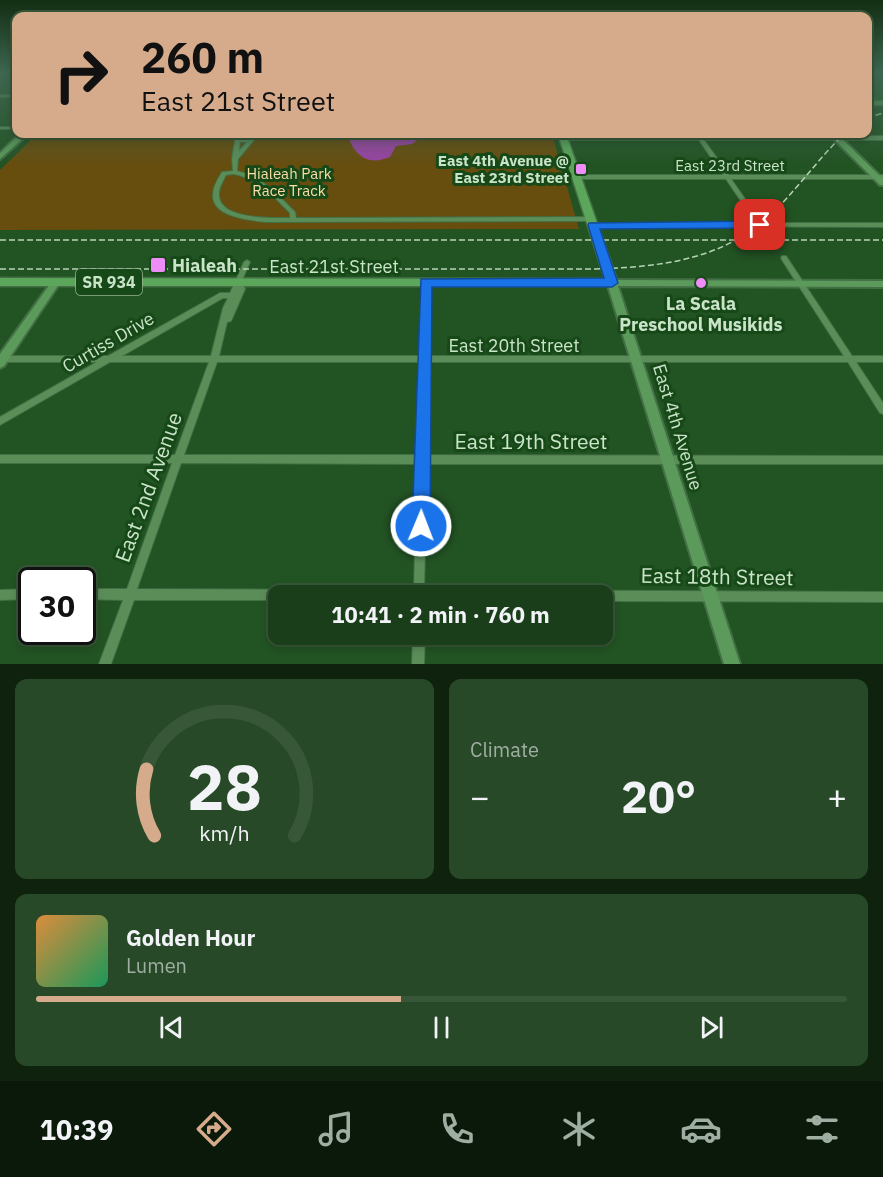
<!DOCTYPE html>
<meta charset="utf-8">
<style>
:root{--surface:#1a3e1a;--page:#274927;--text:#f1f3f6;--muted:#9faea2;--line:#385739;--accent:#d6ab8b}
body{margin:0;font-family:"IBM Plex Sans",sans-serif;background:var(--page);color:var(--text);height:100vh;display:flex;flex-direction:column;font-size:22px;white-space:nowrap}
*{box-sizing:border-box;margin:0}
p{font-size:20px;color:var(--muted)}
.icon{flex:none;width:33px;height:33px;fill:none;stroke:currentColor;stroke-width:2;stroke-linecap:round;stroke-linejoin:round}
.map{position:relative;height:664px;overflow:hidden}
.sheet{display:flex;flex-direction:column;gap:15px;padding:15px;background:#0e220e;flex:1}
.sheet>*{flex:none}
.top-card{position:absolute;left:12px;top:12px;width:860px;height:126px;border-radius:12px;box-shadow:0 3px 9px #0003,0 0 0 2px var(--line);background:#d6ab8b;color:#111;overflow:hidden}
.speed{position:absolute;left:18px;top:567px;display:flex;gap:12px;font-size:30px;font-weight:700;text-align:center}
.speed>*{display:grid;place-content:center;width:78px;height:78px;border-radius:50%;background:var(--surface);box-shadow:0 3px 9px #0003,0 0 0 2px var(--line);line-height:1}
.speed .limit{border:3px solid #111;border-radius:9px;background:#fff;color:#111}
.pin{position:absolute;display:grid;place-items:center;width:51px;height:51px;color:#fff;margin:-26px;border-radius:12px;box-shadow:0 3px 9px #0006}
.me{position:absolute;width:66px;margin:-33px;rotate:1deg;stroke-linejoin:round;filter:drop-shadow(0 0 4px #0008)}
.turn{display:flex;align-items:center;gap:21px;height:126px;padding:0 30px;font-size:27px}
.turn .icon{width:78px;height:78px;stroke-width:2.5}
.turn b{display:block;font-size:42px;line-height:51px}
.big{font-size:45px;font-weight:700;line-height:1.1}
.sheet .card{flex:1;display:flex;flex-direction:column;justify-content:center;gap:9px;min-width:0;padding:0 21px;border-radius:12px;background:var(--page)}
.sheet .dial{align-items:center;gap:0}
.dial svg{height:156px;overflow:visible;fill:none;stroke:var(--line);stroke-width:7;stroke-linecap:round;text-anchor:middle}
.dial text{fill:var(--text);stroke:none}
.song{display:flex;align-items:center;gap:18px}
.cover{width:72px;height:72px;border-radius:9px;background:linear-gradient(135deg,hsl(30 70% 55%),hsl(150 70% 35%))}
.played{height:6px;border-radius:3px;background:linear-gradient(90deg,var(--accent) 45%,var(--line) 45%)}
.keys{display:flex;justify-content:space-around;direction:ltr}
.heat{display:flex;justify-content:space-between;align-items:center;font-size:33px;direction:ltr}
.sheet .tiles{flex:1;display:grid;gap:15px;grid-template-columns:1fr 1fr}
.card:last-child{grid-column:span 2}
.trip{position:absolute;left:268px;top:585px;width:345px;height:60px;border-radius:12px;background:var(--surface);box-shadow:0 3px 9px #0003,0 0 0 2px var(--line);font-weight:700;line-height:60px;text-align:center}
.menu{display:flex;height:96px;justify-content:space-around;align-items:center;background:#0a190a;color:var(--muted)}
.menu .icon{width:42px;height:42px}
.menu .selected{color:var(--accent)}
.menu b{font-size:27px;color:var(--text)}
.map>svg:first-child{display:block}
.built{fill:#235b24}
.green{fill:#674d0e}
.water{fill:#9b43a4}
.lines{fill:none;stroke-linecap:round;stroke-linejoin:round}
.street-casing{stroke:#426f44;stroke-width:2}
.secondary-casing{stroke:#426f44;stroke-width:4}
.primary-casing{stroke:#426f44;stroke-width:3}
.street{fill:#5b8d59;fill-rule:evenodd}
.secondary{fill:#5b9a5a;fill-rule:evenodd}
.primary{fill:#5ba65a;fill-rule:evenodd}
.rail{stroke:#b7d4b6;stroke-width:1.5;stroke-dasharray:6 3;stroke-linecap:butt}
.route{fill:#1a73e8;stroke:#114b97;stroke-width:1.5}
.poi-dot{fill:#ee8cf8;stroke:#174818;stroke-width:2}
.labels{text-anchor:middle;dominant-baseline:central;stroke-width:6;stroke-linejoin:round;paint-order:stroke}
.far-poi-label{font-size:15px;font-weight:bold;fill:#c9e4c8;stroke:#174818;text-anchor:end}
.far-street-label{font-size:15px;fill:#c9e4c8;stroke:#174818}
.far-park-label{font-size:15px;fill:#fbdea5;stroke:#174818}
.shield{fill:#174818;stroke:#94b593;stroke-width:1.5}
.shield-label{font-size:16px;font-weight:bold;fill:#c9e4c8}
.poi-label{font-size:18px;font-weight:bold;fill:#c9e4c8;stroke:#174818;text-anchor:start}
.street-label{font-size:18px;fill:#c9e4c8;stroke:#174818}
.near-street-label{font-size:21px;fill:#c9e4c8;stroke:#174818}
</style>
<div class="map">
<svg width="883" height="664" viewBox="0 0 883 664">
<rect width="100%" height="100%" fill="#225323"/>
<polygon class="built" points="867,73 883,74 883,101 867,101"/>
<polygon class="green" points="37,134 552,134 579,229 0,230 0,170"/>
<path class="water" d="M347,134H387L395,136L402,134H425L412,144L396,146L390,157C366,167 354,154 347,134Z"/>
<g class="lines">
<defs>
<g id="street">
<rect x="0" y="95" width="16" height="2"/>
<rect x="0" y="127" width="16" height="2"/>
<polygon points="700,135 702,136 883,136 883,140 704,140 729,175 883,175 883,179 731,179 762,223 883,223 883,227 591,226 591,224 593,223 756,223 726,179 577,179 574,177 577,175 723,175 699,140 564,140 561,138 564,136 698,136"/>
<path d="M251,138L254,140L238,159L237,171C261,176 278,195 295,212L296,218L591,217L594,219L591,221L265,222C249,220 212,217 213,195C213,186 218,179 222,172L233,171L232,159L235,140L238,138ZM240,142H247L239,151ZM234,174C258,179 274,197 290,213V218C273,218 221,220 219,196C218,189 223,181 226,175Z"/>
<path d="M782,256H786L852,356H883V362H856L883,403V414L880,413L848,362H428L427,455L883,456V464H427L424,590L883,592V602L603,601V596H279V600H134L111,664H99L123,600L82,599V589H127L172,463H0V455H175L209,362H110L0,425V417L97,362H0V356H108L220,293H230L244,262L247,260L250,262L242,280L245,289L231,321L227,322L219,356H420L423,282L426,280L429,282L428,356H844L782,260L781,258ZM223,298H228L223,308L211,356H122ZM217,362H420L418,455H184ZM181,463L417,464L414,590L137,589Z"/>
<polygon points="32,589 32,599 0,600 0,590"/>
<polygon points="413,634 425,634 424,664 412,664"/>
</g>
<g id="secondary">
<polygon points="20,134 28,134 0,159 0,153"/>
<polygon points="829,134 837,134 883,179 883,185 880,185"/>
<polygon points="56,279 59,280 61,282 59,284 4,366 0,368 0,354 53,280"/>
<polygon points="612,280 883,281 883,287 618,286 740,664 724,664 607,283"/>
</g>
<g id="primary">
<rect x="867" y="101" width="16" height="4"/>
<polygon points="558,134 566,134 618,283 616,286 0,286 0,278 605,279"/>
</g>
</defs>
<use href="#street" class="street-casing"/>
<use href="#secondary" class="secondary-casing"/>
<use href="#primary" class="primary-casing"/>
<use href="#street" class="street"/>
<use href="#secondary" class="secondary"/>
<use href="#primary" class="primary"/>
<g class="rail">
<polyline points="867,118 883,113"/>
<polyline points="0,240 883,240"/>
<path d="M0,269H596C656,267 718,261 766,219C794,194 816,161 844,134"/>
</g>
</g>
<linearGradient id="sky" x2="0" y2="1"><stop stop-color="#132e13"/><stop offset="0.44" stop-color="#3e6650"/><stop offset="1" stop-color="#3e6650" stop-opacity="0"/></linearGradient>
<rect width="883" height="166" fill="url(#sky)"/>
<polygon class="route" points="760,221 766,225 764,228 600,229 618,283 612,287 432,287 430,526 427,533 421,535 414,533 412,526 421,279 604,278 588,225 589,223"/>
<g class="poi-dot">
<rect x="575" y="163" width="12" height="12" rx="3"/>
<rect x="150" y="257" width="16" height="16" rx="3"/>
<circle cx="701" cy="283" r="6"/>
</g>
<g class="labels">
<g class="far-poi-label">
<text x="569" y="160">East 4th Avenue @<tspan x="569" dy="17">East 23rd Street</tspan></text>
</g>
<g class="far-street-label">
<text x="730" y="165">East 23rd Street</text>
</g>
<g class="far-park-label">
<text x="289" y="173">Hialeah Park<tspan x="289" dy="17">Race Track</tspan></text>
</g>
<rect class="shield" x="76" y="269" width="66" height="26" rx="4.5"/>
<g class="shield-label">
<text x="109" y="282">SR 934</text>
</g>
<g class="poi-label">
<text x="172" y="265">Hialeah</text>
<text x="701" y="303" text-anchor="middle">La Scala<tspan x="701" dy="21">Preschool Musikids</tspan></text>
</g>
<g class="street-label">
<text x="334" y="266">East 21st Street</text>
<text transform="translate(108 342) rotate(-30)">Curtiss Drive</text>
<text x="514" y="345">East 20th Street</text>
<text transform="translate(678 427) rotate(73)">East 4th Avenue</text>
</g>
<g class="near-street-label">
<text x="531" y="441">East 19th Street</text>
<text transform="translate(148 487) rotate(-70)">East 2nd Avenue</text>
<text transform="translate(717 576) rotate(1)">East 18th Street</text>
</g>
</g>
</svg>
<div class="speed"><div class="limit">30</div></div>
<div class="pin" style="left:760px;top:225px;background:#d93025"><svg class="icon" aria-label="arrive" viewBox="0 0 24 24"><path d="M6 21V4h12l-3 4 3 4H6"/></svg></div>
<svg class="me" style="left:421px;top:526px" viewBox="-20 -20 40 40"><circle r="17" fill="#1a73e8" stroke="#fff" stroke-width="3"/><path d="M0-11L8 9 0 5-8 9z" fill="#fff"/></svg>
<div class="trip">10:41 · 2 min · 760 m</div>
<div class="top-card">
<div class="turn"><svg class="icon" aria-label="right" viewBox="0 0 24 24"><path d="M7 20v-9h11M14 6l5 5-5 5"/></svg><div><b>260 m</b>East 21st Street</div></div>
</div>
</div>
<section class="sheet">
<div class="tiles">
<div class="card dial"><svg viewBox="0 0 100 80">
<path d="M14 69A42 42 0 1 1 86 69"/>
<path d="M14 69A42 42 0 0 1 10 35" stroke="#d6ab8b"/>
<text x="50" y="56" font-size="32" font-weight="700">28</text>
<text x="50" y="72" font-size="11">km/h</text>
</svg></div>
<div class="card"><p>Climate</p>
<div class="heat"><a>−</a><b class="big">20°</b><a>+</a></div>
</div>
<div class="card">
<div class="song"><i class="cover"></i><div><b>Golden Hour</b><p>Lumen</p></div></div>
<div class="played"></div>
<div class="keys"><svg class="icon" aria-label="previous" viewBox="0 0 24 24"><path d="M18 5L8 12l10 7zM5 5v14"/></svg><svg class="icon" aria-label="pause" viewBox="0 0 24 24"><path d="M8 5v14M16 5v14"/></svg><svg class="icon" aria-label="next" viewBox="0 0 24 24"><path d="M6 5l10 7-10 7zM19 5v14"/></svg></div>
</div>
</div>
</section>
<nav class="menu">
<b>10:39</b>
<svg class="icon selected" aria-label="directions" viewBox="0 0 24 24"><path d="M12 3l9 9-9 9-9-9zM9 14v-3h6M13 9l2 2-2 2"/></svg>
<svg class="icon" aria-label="music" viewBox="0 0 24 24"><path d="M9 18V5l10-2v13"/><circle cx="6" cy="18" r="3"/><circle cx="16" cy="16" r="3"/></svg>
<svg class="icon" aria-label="phone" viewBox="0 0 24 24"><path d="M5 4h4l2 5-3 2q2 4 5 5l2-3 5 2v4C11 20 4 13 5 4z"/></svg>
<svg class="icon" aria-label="climate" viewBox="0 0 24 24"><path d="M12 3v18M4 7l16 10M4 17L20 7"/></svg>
<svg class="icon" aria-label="car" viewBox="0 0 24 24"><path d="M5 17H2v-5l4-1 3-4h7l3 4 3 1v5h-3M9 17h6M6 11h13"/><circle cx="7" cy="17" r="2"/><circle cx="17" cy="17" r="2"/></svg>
<svg class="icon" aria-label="filters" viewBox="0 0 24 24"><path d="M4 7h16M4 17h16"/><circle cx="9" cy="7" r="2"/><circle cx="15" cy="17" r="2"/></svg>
</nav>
